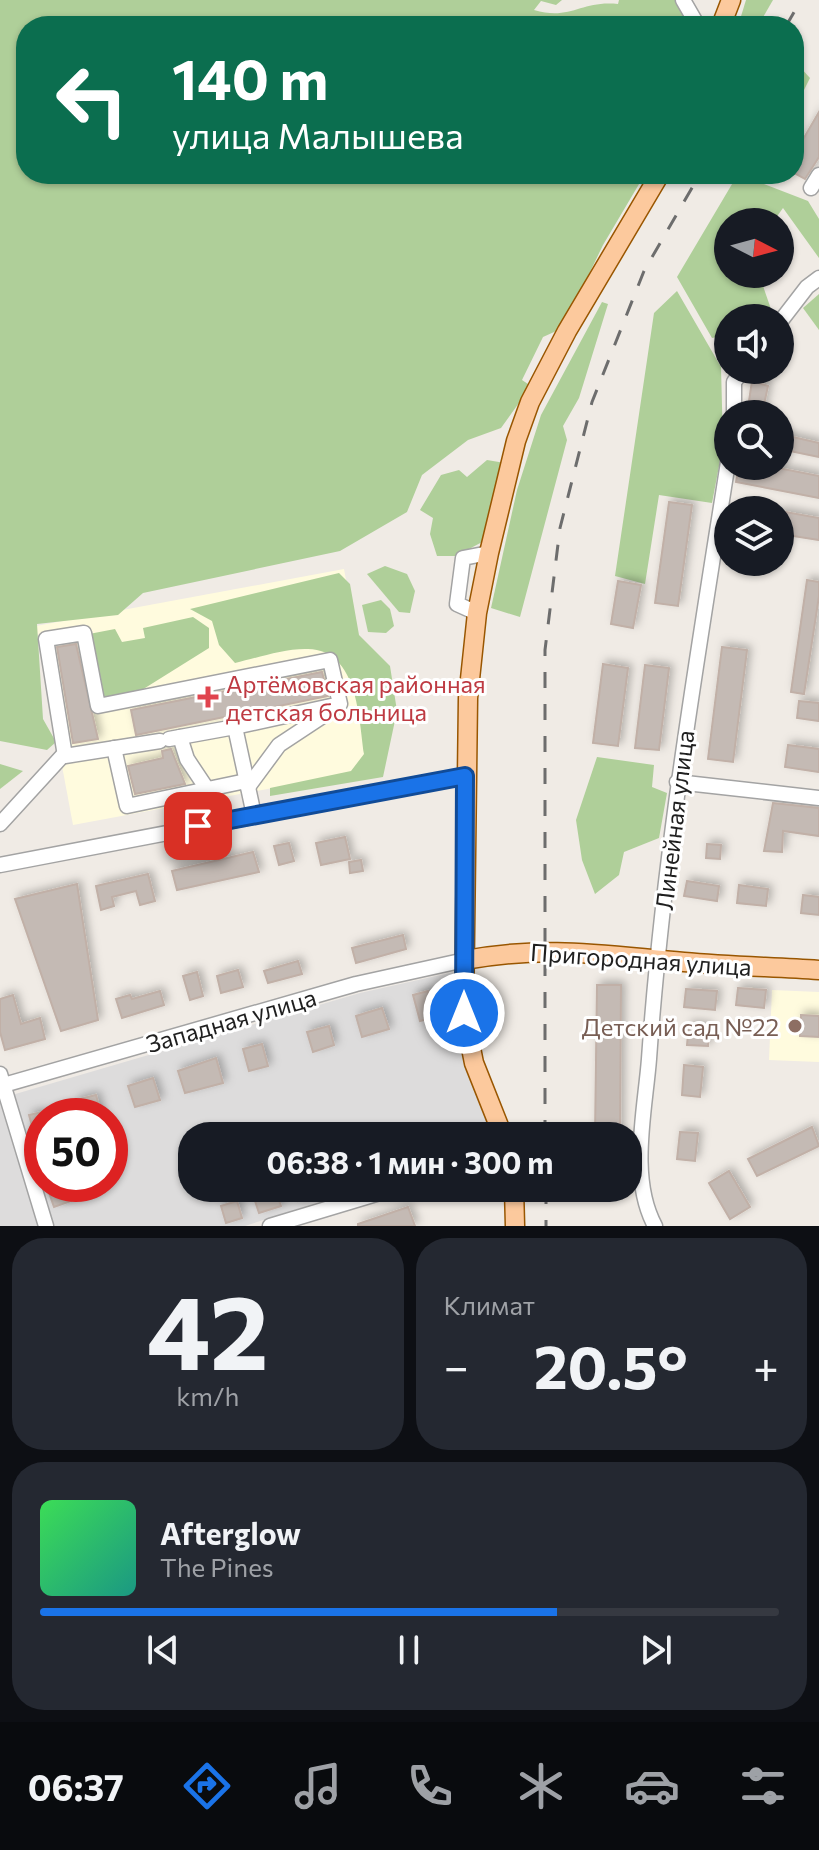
<!DOCTYPE html>
<html lang="ru">
<meta charset="utf-8">
<style>
:root{--surface:#171b24;--page:#242831;--text:#f1f3f6;--muted:#9ea1a6;--line:#363941;--accent:#1a73e8}
body{margin:0;font-family:Commissioner,sans-serif;background:var(--page);color:var(--text);height:100vh;display:flex;flex-direction:column;font-size:30px;white-space:nowrap}
*{box-sizing:border-box;margin:0}
p{font-size:26px;color:var(--muted)}
.icon{flex:none;width:44px;height:44px;fill:none;stroke:currentColor;stroke-width:2;stroke-linecap:round;stroke-linejoin:round}
.map{position:relative;height:1226px;overflow:hidden}
.drawer{display:flex;flex-direction:column;gap:12px;padding:12px;background:#0d0f14;flex:1}
.drawer>*{flex:none}
.hud{position:absolute;left:16px;top:16px;width:788px;height:168px;border-radius:32px;box-shadow:0 2px 6px #0004;background:#0b6e4f;color:#fff;overflow:hidden}
.needle{width:52px;rotate:96deg}
.controls{position:absolute;left:714px;top:208px;display:grid;gap:16px}
.controls a{display:grid;place-items:center;width:80px;height:80px;border-radius:50%;background:var(--surface);box-shadow:0 2px 6px #0004;font-size:40px}
.speed{position:absolute;left:24px;top:1098px;display:flex;gap:16px;font-size:40px;font-weight:700;text-align:center}
.speed>*{display:grid;place-content:center;width:104px;height:104px;border-radius:50%;background:var(--surface);box-shadow:0 2px 6px #0004;line-height:1}
.speed .limit{border:12px solid #d22;background:#fff;color:#111}
.pin{position:absolute;display:grid;place-items:center;width:68px;height:68px;color:#fff;margin:-34px;border-radius:16px;box-shadow:0 4px 12px #0006}
.me{position:absolute;width:88px;margin:-44px;rotate:0deg;stroke-linejoin:round;filter:drop-shadow(0 0 6px #0008)}
.turn{display:flex;align-items:center;gap:28px;height:168px;padding:0 24px;font-size:36px}
.turn .icon{width:104px;height:104px;stroke-width:2.5}
.turn b{display:block;font-size:56px;line-height:68px}
.big{font-size:60px;font-weight:700;line-height:1.1}
.drawer .tile{flex:1;display:flex;flex-direction:column;justify-content:center;gap:12px;min-width:0;padding:0 28px;border-radius:32px;background:var(--page)}
.drawer .dial{align-items:center;gap:0}
.dial b{font-size:104px;line-height:1}
.song{display:flex;align-items:center;gap:24px}
.cover{width:96px;height:96px;border-radius:12px;background:linear-gradient(135deg,hsl(130 70% 55%),hsl(170 70% 35%))}
.played{height:8px;border-radius:4px;background:linear-gradient(90deg,var(--accent) 70%,var(--line) 70%)}
.keys{display:flex;justify-content:space-around;direction:ltr}
.heat{display:flex;justify-content:space-between;align-items:center;font-size:44px;direction:ltr}
.drawer .tiles{flex:1;display:grid;gap:12px;grid-template-columns:1fr 1fr}
.tile:last-child{grid-column:span 2}
.trip{position:absolute;left:178px;top:1122px;width:464px;height:80px;border-radius:32px;background:var(--surface);box-shadow:0 2px 6px #0004;font-weight:700;line-height:80px;text-align:center}
.menu{display:flex;height:128px;justify-content:space-around;align-items:center;background:#090b0e;color:var(--muted)}
.menu .icon{width:56px;height:56px}
.menu .selected{color:var(--accent)}
.menu b{font-size:36px;color:var(--text)}
.map>svg:first-child{display:block}
.residential{fill:#dddcdc;fill-rule:evenodd}
.education{fill:#fffbde}
.forest{fill:#afcf99}
.building{fill:#c4bab4;stroke:#c1b0a7;stroke-width:2;filter:url(#shadow)}
.lines{fill:none;stroke-linecap:round;stroke-linejoin:round}
.minor-casing{stroke:#a3a3a3;stroke-width:17}
.major-casing{stroke:#995600;stroke-width:21}
.minor{stroke:#fff;stroke-width:14}
.major{stroke:#fcc99d;stroke-width:18}
.rail{stroke:#6d6d6d;stroke-width:3;stroke-dasharray:16 16;stroke-linecap:butt}
.route-casing{stroke:#114b97;stroke-width:20}
.route{stroke:#1a73e8;stroke-width:14}
.health-dot{fill:#e0444e;stroke:#fff;stroke-width:3}
.education-dot{fill:#8d6e63;stroke:#fff;stroke-width:3}
.labels{text-anchor:middle;dominant-baseline:central;stroke-width:6;stroke-linejoin:round;paint-order:stroke}
.health-label{font-size:24px;fill:#be3a42;stroke:#fff;text-anchor:start}
.street-label{font-size:24px;fill:#1f1f1f;stroke:#fff}
.education-label{font-size:24px;fill:#785e54;stroke:#fff;text-anchor:end}
</style>
<div class="map">
<svg width="819" height="1226" viewBox="0 0 819 1226">
<defs>
<filter id="shadow"><feDropShadow dx="3.5" dy="-3.5" stdDeviation="4" flood-color="#0004"/></filter>
</defs>
<rect width="100%" height="100%" fill="#f0ebe5"/>
<g class="residential">
<path d="M454,972L469,1078L493,1136H192V1188H363L245,1226H52L12,1095L360,993ZM42,1116H110V1184H42Z"/>
<polygon points="0,1094 42,1226 0,1226"/>
</g>
<g class="education">
<polygon points="344,569 380,768 73,825 36,626"/>
<polygon points="772,990 819,992 819,1062 769,1060"/>
</g>
<g class="forest">
<path d="M0,0H562L556,5L541,1L534,10C571,21 581,0 618,4L619,0H681L698,26H26V174H645L603,245L563,328L543,337L522,380L531,386L501,428L468,440L422,475L407,512L340,551L143,593L118,615L37,624L43,719L56,742L47,750L0,741Z"/>
<polygon points="746,0 773,0 758,26 738,26"/>
<polygon points="799,66 810,78 794,110 794,74"/>
<polygon points="738,174 808,201 819,219 819,258 783,208 773,222 728,222 728,274 763,286 773,315 771,318 728,318 728,335 712,338 677,277"/>
<polygon points="677,291 721,367 723,445 712,503 659,495 645,584 615,576 654,313"/>
<polygon points="819,294 819,330 803,308"/>
<polygon points="602,302 608,304 579,398 563,426 567,440 520,617 491,608 517,490 541,415"/>
<polygon points="487,460 505,463 484,541 456,556 437,556 430,534 433,518 420,510 441,475 459,470 467,477"/>
<polygon points="385,566 407,574 415,591 410,613 399,612 367,574"/>
<path d="M339,573L350,584L359,635L390,666L397,711L383,777L270,796V788L351,771L364,754C359,719 358,650 308,649C285,648 257,658 235,663L219,645L212,621L190,609Z"/>
<polygon points="381,600 390,609 394,626 386,633 368,632 362,605"/>
<polygon points="193,617 209,628 209,648 137,693 100,700 89,634 115,629 122,642 145,638 143,628"/>
<polygon points="597,757 654,765 652,787 667,793 659,838 624,852 619,875 595,894 582,860 576,820"/>
<polygon points="0,764 23,771 0,789"/>
</g>
<g class="building">
<polygon points="819,112 819,157 805,179 794,173 794,155"/>
<polygon points="752,381 768,386 762,414 747,414"/>
<polygon points="780,434 819,443 819,457 780,449"/>
<polygon points="739,466 768,466 819,476 819,498 736,482"/>
<polygon points="669,502 692,505 678,606 655,603"/>
<polygon points="780,511 819,518 819,540 780,534"/>
<polygon points="807,580 819,582 819,596 804,694 791,692"/>
<polygon points="618,581 641,585 633,628 611,624"/>
<polygon points="76,644 98,739 73,743 57,647"/>
<polygon points="722,647 747,650 733,762 708,759"/>
<polygon points="603,664 628,668 618,746 593,743"/>
<polygon points="645,665 669,668 659,750 635,748"/>
<polygon points="322,672 328,696 136,735 131,710"/>
<polygon points="799,701 819,703 819,721 797,718"/>
<polygon points="788,745 819,749 819,772 785,767"/>
<polygon points="171,749 185,784 135,794 128,766 163,758 162,751"/>
<polygon points="773,803 819,808 819,836 783,831 782,852 764,851"/>
<polygon points="345,837 350,859 321,865 316,843"/>
<polygon points="289,843 294,861 279,865 274,846"/>
<polygon points="707,844 721,845 720,859 706,858"/>
<polygon points="253,852 259,872 177,890 172,871"/>
<polygon points="361,860 363,871 350,873 349,862"/>
<polygon points="148,874 155,901 140,905 136,891 112,897 114,906 101,910 96,886"/>
<polygon points="687,881 719,886 717,901 684,896"/>
<polygon points="77,884 98,1020 61,1031 15,899"/>
<polygon points="739,885 768,889 766,906 737,903"/>
<polygon points="803,895 819,897 819,915 801,913"/>
<polygon points="403,935 406,949 356,963 352,948"/>
<polygon points="298,961 302,974 268,983 264,971"/>
<polygon points="238,970 243,987 221,993 217,976"/>
<polygon points="197,972 203,996 190,1000 183,976"/>
<polygon points="597,985 621,985 620,1136 595,1136"/>
<polygon points="738,988 766,990 764,1008 736,1005"/>
<polygon points="686,989 717,991 715,1010 684,1007"/>
<polygon points="160,991 164,1005 122,1018 116,999 130,995 132,999"/>
<polygon points="428,991 435,1017 420,1021 413,995"/>
<polygon points="13,995 21,1024 40,1018 45,1039 5,1050 0,1032 0,999"/>
<polygon points="382,1008 389,1029 362,1037 356,1016"/>
<polygon points="801,1015 819,1016 819,1037 800,1036"/>
<polygon points="689,1024 709,1026 708,1046 687,1045"/>
<polygon points="329,1026 334,1045 313,1052 307,1032"/>
<polygon points="262,1044 268,1066 249,1071 243,1049"/>
<polygon points="216,1058 223,1083 185,1093 178,1071"/>
<polygon points="684,1065 703,1067 700,1097 682,1095"/>
<polygon points="153,1078 160,1100 135,1107 128,1086"/>
<polygon points="96,1095 101,1114 80,1116 76,1100"/>
<polygon points="42,1112 42,1151 39,1152 29,1115"/>
<polygon points="812,1127 819,1146 757,1176 748,1159"/>
<polygon points="680,1132 698,1133 695,1161 677,1159"/>
<polygon points="729,1171 750,1207 730,1219 709,1183"/>
<polygon points="46,1184 65,1184 71,1201 54,1207"/>
<polygon points="275,1188 281,1206 259,1213 253,1195"/>
<polygon points="294,1188 309,1188 312,1197 298,1201"/>
<polygon points="237,1201 242,1218 226,1223 221,1206"/>
<polygon points="408,1207 415,1226 358,1226 358,1224"/>
</g>
<g class="lines">
<defs>
<g id="minor">
<polyline points="683,0 698,26"/>
<polyline points="811,188 819,175"/>
<polyline points="780,322 807,287 819,278"/>
<polyline points="734,414 734,382 743,370"/>
<polyline points="477,613 457,604 463,558 489,553"/>
<polyline points="180,737 187,759 207,789"/>
<polyline points="169,739 235,727 254,815"/>
<polyline points="160,741 65,756 46,639 84,633 98,706 330,660 340,704 235,727"/>
<polyline points="114,748 127,806 246,781"/>
<polyline points="677,782 819,798"/>
<polyline points="248,787 279,745 332,710"/>
<polyline points="0,824 65,753"/>
<polyline points="0,865 465,776"/>
<polyline points="0,1074 46,1226"/>
<polyline points="0,1086 356,984 465,960"/>
<polyline points="270,1226 396,1188"/>
<path d="M655,1226C629,1178 645,1111 649,1059C663,858 697,660 728,462"/>
</g>
<g id="major">
<polyline points="721,26 731,0"/>
<path d="M465,960C548,945 602,955 684,962C729,966 774,967 819,970"/>
<polyline points="503,1136 474,1063 464,1013 468,698 477,613 489,553 516,441 530,402 567,331 660,174"/>
<polyline points="514,1188 515,1226"/>
</g>
</defs>
<use href="#minor" class="minor-casing"/>
<use href="#major" class="major-casing"/>
<use href="#minor" class="minor"/>
<use href="#major" class="major"/>
<g class="rail">
<polyline points="786,26 801,0"/>
<polyline points="545,1136 545,650 560,528 592,402 644,271 700,174"/>
<polyline points="546,1188 546,1226"/>
</g>
</g>
<g class="lines">
<defs>
<polyline id="route" points="198,826 465,776 464,1013"/>
</defs>
<use href="#route" class="route-casing"/>
<use href="#route" class="route"/>
</g>
<path class="health-dot" d="M204 685h8v8h8v8h-8v8h-8v-8h-8v-8h8z"/>
<circle class="education-dot" cx="795" cy="1026" r="8"/>
<g class="labels">
<g class="health-label">
<text x="226" y="683">Артёмовская районная<tspan x="226" dy="28">детская больница</tspan></text>
</g>
<g class="street-label">
<text transform="translate(674 820) rotate(-83)">Линейная улица</text>
<text transform="translate(641 959) rotate(4)">Пригородная улица</text>
<text transform="translate(231 1020) rotate(-16)">Западная улица</text>
</g>
<g class="education-label">
<text x="779" y="1026">Детский сад №22</text>
</g>
</g>
</svg>
<div class="controls">
<a><svg class="needle" viewBox="-14 -14 28 28"><path d="M0-13l5 13h-10z" fill="#e53935"/><path d="M0 13l5-13h-10z" fill="#9ea1a6"/></svg></a>
<a><svg class="icon" aria-label="sound" viewBox="0 0 24 24"><path d="M4 9h4l5-4v14l-5-4H4zM17 9q2 3 0 6"/></svg></a>
<a><svg class="icon" aria-label="search" viewBox="0 0 24 24"><circle cx="10" cy="10" r="6"/><path d="M15 15l6 6"/></svg></a>
<a><svg class="icon" aria-label="layers" viewBox="0 0 24 24"><path d="M12 4l9 5-9 5-9-5zM3 14l9 5 9-5"/></svg></a>
</div>
<div class="speed"><div class="limit">50</div></div>
<div class="pin" style="left:198px;top:826px;background:#d93025"><svg class="icon" aria-label="arrive" viewBox="0 0 24 24"><path d="M6 21V4h12l-3 4 3 4H6"/></svg></div>
<svg class="me" style="left:464px;top:1013px" viewBox="-20 -20 40 40"><circle r="17" fill="#1a73e8" stroke="#fff" stroke-width="3"/><path d="M0-11L8 9 0 5-8 9z" fill="#fff"/></svg>
<div class="trip">06:38 · 1 мин · 300 m</div>
<div class="hud">
<div class="turn"><svg class="icon" aria-label="left" viewBox="0 0 24 24"><path d="M17 20v-9H6M10 6l-5 5 5 5"/></svg><div><b>140 m</b>улица Малышева</div></div>
</div>
</div>
<section class="drawer">
<div class="tiles">
<div class="tile dial"><b>42</b><p>km/h</p></div>
<div class="tile"><p>Климат</p>
<div class="heat"><a>−</a><b class="big">20.5°</b><a>+</a></div>
</div>
<div class="tile">
<div class="song"><i class="cover"></i><div><b>Afterglow</b><p>The Pines</p></div></div>
<div class="played"></div>
<div class="keys"><svg class="icon" aria-label="previous" viewBox="0 0 24 24"><path d="M18 5L8 12l10 7zM5 5v14"/></svg><svg class="icon" aria-label="pause" viewBox="0 0 24 24"><path d="M8 5v14M16 5v14"/></svg><svg class="icon" aria-label="next" viewBox="0 0 24 24"><path d="M6 5l10 7-10 7zM19 5v14"/></svg></div>
</div>
</div>
</section>
<nav class="menu">
<b>06:37</b>
<svg class="icon selected" aria-label="directions" viewBox="0 0 24 24"><path d="M12 3l9 9-9 9-9-9zM9 14v-3h6M13 9l2 2-2 2"/></svg>
<svg class="icon" aria-label="music" viewBox="0 0 24 24"><path d="M9 18V5l10-2v13"/><circle cx="6" cy="18" r="3"/><circle cx="16" cy="16" r="3"/></svg>
<svg class="icon" aria-label="phone" viewBox="0 0 24 24"><path d="M5 4h4l2 5-3 2q2 4 5 5l2-3 5 2v4C11 20 4 13 5 4z"/></svg>
<svg class="icon" aria-label="climate" viewBox="0 0 24 24"><path d="M12 3v18M4 7l16 10M4 17L20 7"/></svg>
<svg class="icon" aria-label="car" viewBox="0 0 24 24"><path d="M5 17H2v-5l4-1 3-4h7l3 4 3 1v5h-3M9 17h6M6 11h13"/><circle cx="7" cy="17" r="2"/><circle cx="17" cy="17" r="2"/></svg>
<svg class="icon" aria-label="filters" viewBox="0 0 24 24"><path d="M4 7h16M4 17h16"/><circle cx="9" cy="7" r="2"/><circle cx="15" cy="17" r="2"/></svg>
</nav>
